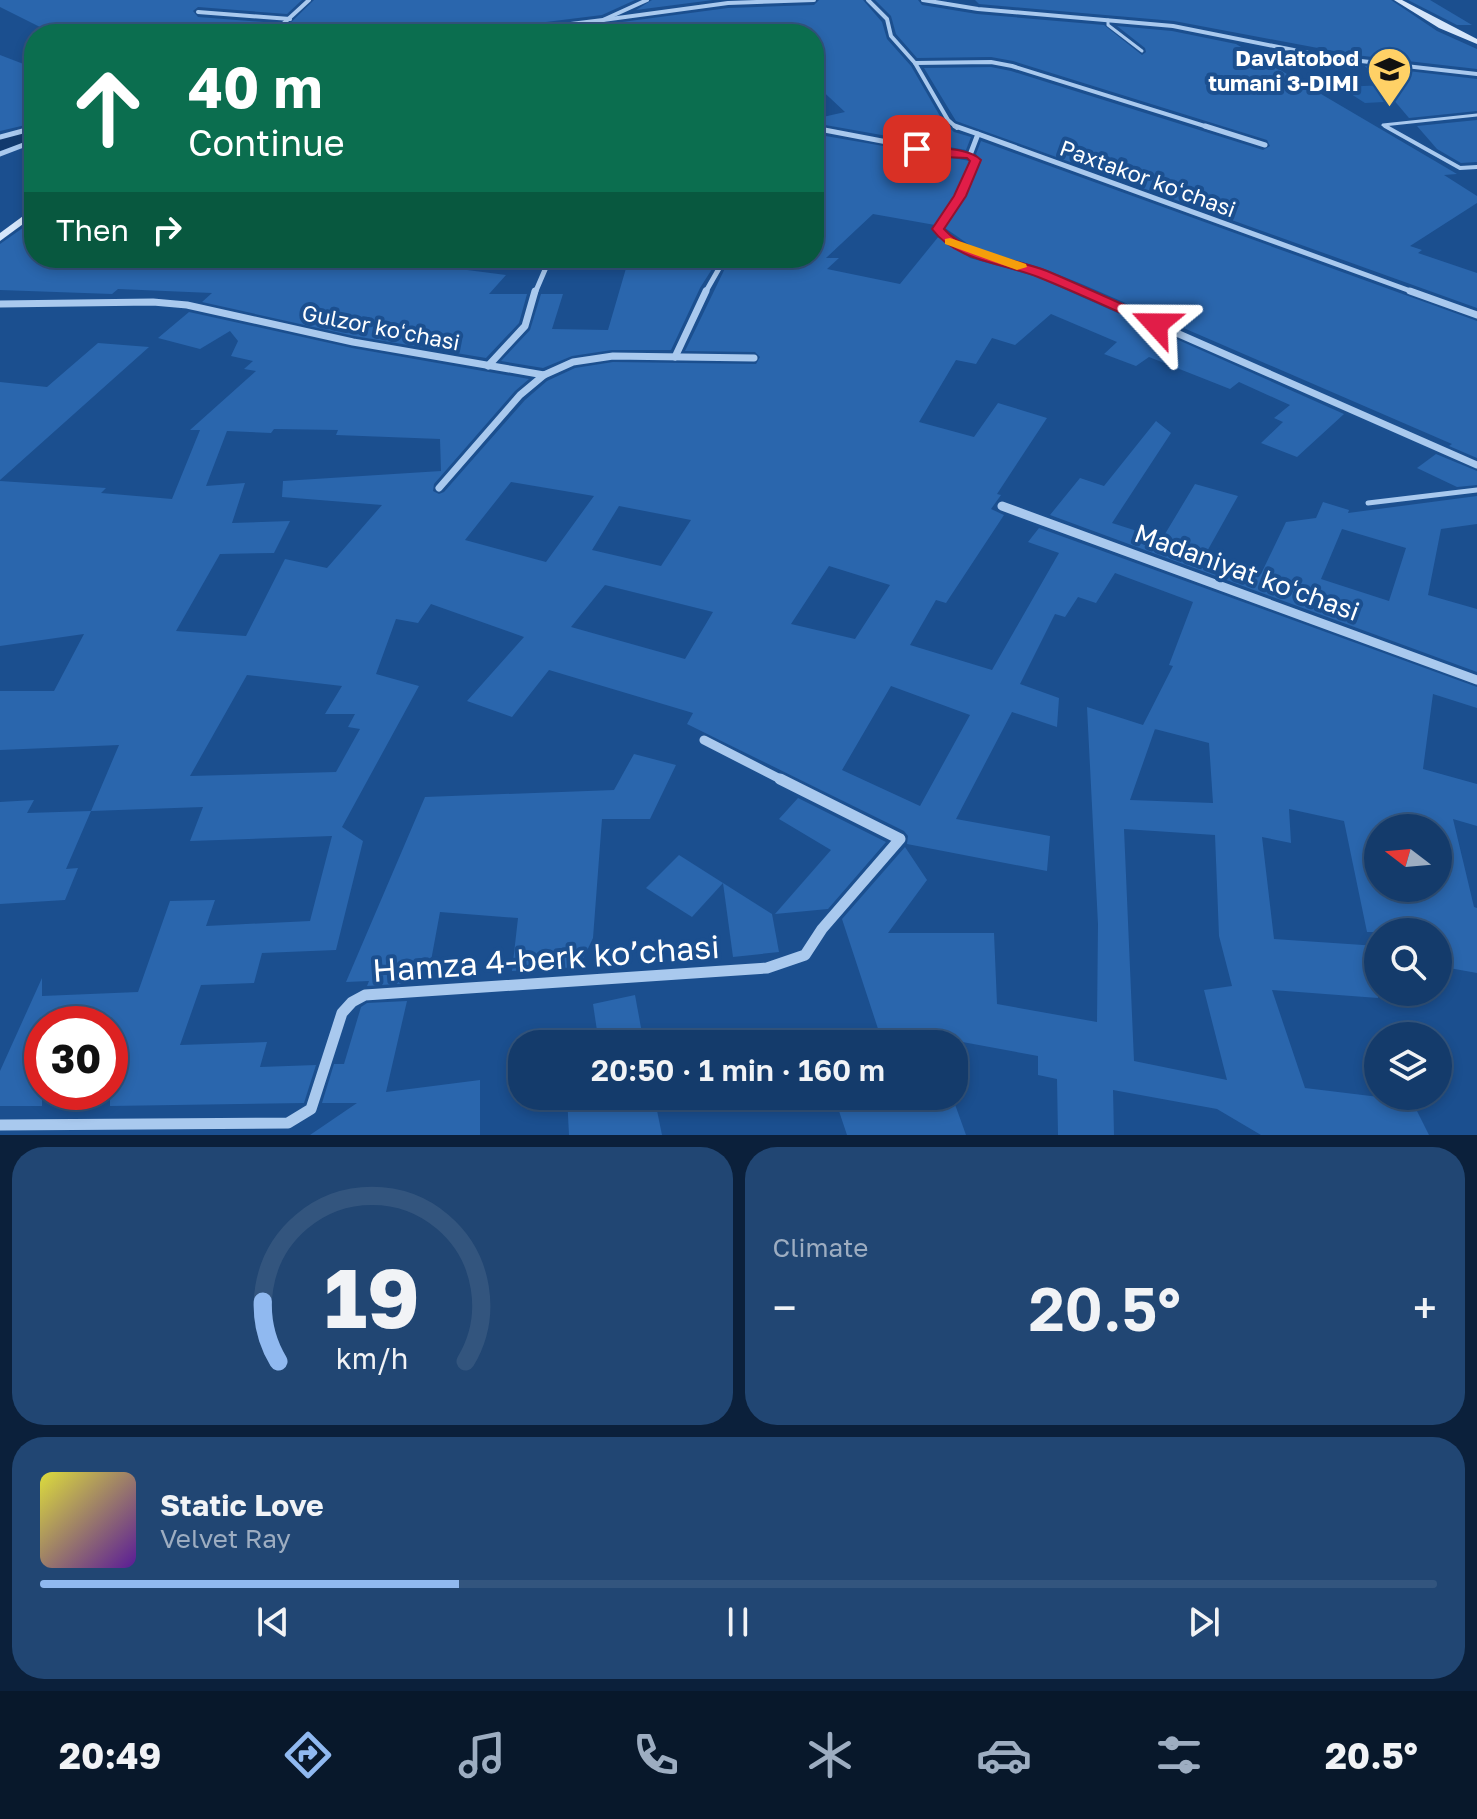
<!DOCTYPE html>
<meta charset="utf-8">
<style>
:root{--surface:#143b6b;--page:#214673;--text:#f1f3f6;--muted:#9dadc1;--line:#33557e;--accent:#90b9f0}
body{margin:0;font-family:"Golos Text",sans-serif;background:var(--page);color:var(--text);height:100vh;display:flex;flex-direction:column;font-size:30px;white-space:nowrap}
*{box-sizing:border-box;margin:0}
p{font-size:26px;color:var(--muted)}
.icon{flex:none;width:44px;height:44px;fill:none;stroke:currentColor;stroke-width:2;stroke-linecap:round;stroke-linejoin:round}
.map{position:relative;height:1135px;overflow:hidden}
.side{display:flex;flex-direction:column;gap:12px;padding:12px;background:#0b203b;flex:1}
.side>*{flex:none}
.hud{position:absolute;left:24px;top:24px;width:800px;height:244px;border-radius:32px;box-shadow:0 4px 12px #0003,0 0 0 2px var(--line);background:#0b6e4f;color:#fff;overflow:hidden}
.needle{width:52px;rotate:286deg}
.fabs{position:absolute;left:1364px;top:814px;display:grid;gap:16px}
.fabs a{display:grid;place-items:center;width:88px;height:88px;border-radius:50%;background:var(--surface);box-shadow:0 4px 12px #0003,0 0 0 2px var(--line);font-size:40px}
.speed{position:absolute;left:24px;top:1006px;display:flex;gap:16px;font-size:40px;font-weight:700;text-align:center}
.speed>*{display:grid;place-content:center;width:104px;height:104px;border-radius:50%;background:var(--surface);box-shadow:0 4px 12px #0003,0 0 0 2px var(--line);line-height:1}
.speed .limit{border:12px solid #d22;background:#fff;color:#111}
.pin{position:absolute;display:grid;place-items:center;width:68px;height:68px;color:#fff;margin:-34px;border-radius:16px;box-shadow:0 4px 12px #0006}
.me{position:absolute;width:88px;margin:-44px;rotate:294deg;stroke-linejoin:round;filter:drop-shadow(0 0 6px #0008)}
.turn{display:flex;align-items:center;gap:28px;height:168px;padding:0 32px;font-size:36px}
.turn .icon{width:104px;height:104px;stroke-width:2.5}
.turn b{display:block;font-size:56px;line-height:68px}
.then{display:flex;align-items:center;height:76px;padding:0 32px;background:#0003;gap:16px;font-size:30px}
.big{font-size:60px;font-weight:600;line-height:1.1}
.side .tile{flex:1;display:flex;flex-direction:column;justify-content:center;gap:12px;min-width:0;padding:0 28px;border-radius:32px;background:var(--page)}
.side .dial{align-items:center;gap:0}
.dial svg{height:208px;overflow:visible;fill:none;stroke:var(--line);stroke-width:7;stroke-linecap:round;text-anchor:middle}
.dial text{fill:var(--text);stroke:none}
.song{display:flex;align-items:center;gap:24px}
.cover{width:96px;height:96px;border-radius:12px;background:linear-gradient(135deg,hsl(60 70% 55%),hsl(270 70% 35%))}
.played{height:8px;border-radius:4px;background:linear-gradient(90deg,var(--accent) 30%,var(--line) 30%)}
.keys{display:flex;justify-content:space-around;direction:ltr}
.heat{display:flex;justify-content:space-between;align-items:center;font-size:44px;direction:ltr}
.side .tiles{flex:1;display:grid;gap:12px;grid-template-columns:1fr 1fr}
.tile:last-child{grid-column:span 2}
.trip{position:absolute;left:508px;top:1030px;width:460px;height:80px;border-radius:32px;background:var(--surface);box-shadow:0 4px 12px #0003,0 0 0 2px var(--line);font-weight:600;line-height:80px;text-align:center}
.dock{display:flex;height:128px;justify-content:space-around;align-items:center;background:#08182b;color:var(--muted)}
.dock .icon{width:56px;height:56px}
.dock .active{color:var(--accent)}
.dock b{font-size:36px;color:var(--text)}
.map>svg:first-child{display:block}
.green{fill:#2461a8}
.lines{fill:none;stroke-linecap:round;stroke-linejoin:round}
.canal{fill:#123a6d;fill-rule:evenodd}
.building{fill:#2a66ad;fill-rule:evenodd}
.lane-far2{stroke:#a9c9ee;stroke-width:3}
.lane-far1{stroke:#a9c9ee;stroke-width:4}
.lane{stroke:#a9c9ee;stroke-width:5}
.street-far4{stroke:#a9c9ee;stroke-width:4}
.street-far3{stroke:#a9c9ee;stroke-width:5}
.street-far2{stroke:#a9c9ee;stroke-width:7}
.street-far1{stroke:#a9c9ee;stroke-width:9}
.street{stroke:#a9c9ee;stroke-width:11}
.secondary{fill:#d6e6fa;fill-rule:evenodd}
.route{fill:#e11d48;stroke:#92132f;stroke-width:2}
.slow{fill:#f59e0b}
.labels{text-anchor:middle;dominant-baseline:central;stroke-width:8;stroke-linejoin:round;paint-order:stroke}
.far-poi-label{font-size:22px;font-weight:bold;fill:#fff;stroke:#1b4f8f;text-anchor:end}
.far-street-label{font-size:22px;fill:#fff;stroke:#1b4f8f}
.street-label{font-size:26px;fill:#fff;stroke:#1b4f8f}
.near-street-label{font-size:32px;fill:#fff;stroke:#1b4f8f}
</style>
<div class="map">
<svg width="1477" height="1135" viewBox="0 0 1477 1135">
<rect width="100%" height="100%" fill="#1b4f8f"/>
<polygon class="green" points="1433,83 1461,98 1365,103 1340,87"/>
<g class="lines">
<g class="canal">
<polygon points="501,22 509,27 507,30 454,34 349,34 357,29"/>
<polygon points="34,127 34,140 0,151 0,138"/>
</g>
</g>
<g class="building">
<polygon points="0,0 302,0 287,14 198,7 193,11 198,17 277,23 267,34 54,34 0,7"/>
<polygon points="314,0 635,0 602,15 490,29 486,34 457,34 452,29 434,29 430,34 405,34 404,28 314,27 311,31 282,31"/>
<polygon points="652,0 713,0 636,10"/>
<polygon points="819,0 863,0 882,22 887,39 911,66 944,123 954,132 971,137 966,150 814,123 814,119 845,112 814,83 814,34 531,34 728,8 814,5"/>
<polygon points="875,0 918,0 922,5 977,14 1104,25 1142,55 1146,52 1145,48 1117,26 1172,31 1236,44 1457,174 1444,175 1477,196 1477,203 1410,246 1422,250 1418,253 1477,273 1477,308 956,121 924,68 991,67 1011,71 1263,150 1270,146 1267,140 1013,61 991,57 917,58 896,34 891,16"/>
<polygon points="975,0 1391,0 1437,31 1477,49 1477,69 1355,55 1174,21 979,4"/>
<polygon points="1408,0 1430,0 1472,25 1457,25"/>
<polygon points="0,55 34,68 34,123 0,131"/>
<polygon points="1365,66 1477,79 1477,111 1409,118"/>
<polygon points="1477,120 1477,162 1461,163 1437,149 1417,126"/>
<path d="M814,134L970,161L956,194L935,225L873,214L826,258H839L827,269L900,284L939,236L970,258L1037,277L1344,414L1297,457L1261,443L1283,422L1274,418L1290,405L1239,382L1230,389L1149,357L1136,366L1104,354L1117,342L1051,314L1015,345L992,338L976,364L956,360L919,422L974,437L998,403L1047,418L997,494L1001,495L991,509L1004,515L946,603L936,600L910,645L992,670L1059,553L1028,542L1039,528L1477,687V708L1433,694L1423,769L1477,784V826L1453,819L1474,907L1477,908V973L1438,966V932H1367L1344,821L1289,809L1291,843L1262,837L1274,939L1378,946V998L1272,990L1305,1088L1412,1101L1429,1135H1261L1217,1109L1113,1090L1114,1135H1058L1057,1079L1038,1075V1056L930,1036L933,1044H883L842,919L905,847L927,880L888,933H994L997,1004L1097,1022L1098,924L1087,707L1143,725L1173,666L1169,665L1193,602L1115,573L1096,603L1078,597L1065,617L1055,614L1020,684L1059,698L1057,727L1012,712L956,819L1050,836L1047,871L907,844L908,836L904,831L687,724L693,713L549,670L512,717L467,701L524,637L431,604L418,623L396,619L376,674L419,686L342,827L363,841L336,950L262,953L254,983L201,985L180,1045L267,1042L260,1067L316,1065L304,1103L110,1106V1024H42V1106H0V1071L42,978V996L138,992L170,901L215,900L206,926L310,921L332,836L190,841L203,807L91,811L66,869L78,868L65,900L0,904V802L34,800L27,813L91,811L119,745L0,750V691H54L84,634L0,646V481L106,488L101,493L172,499L200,430H190L256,371L244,369L253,361L231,356L238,341L230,331L200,349L158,338L189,312L352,348L529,379L515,391L434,484L433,491L439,494L444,492L525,400L547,381L575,368L613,362L756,364L760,357L755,352L685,351L730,258H814ZM274,429L338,430L336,435L440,439L441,471L283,481L282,497L382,505L327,568L285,559L246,636L176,631L220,554L274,553L290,521L232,523L245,483L206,486L227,431L271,433ZM511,482L594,496L546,562L465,540ZM619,506L691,520L661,566L592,550ZM829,566L890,585L855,639L791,624ZM605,585L713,612L685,659L571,627ZM247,675L342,686L325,714H355L348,727L360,729L336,772L190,776ZM891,686L970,715L920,806L842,770ZM1151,728L1209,743L1213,803L1130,800L1155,729ZM1378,828H1438V888H1378ZM1124,829L1215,835L1219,936L1232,986L1204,990L1227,1080L1134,1061Z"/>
<polygon points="981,141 1477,321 1477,458 1449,446 1452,444 1084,285 1042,268 974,248 945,228 964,199 981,162 976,154"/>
<polygon points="34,220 34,258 362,258 440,270 444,267 506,275 489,294 527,294 519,323 486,358 354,336 202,302 212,293 118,289 112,294 0,290 0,244"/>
<polygon points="629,258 719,258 700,288 671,350 612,350 572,356 543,368 501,361 530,330 541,294 563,294 552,329 608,330"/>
<polygon points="98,343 149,347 0,480 0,382 47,387"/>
<path d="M1156,421L1171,433L1112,523L1162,539L1195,484L1238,496L1205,555L1261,574L1286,522L1316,518L1323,502L1349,510L1348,513L1477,496V524L1441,529L1428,595L1477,609V672L1050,515L1080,478L1104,486ZM1342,529L1406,548L1389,601L1321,579Z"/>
<polygon points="1436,454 1477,471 1477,485 1457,487 1417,468"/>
<polygon points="634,754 676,765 650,819 602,819 593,938 579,967 512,971 518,918 440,912 428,977 412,978 411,983 367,986 369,981 346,982 425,797 614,790"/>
<polygon points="798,798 886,842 828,909 775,914 831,850 779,819"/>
<polygon points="679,855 723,883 692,917 646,888"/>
<polygon points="723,883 772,914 779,952 733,957"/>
<polygon points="635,995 644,1044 599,1044 593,1004"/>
<polygon points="407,1001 386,1092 480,1080 480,1135 310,1135 357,1103 322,1103 334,1064 344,1064 361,1007 367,1003"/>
<polygon points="567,1096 654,1096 662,1135 569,1135"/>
<polygon points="834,1096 952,1096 966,1135 847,1135"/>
</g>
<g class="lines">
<g class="lane-far2">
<polyline points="1108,20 1108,25 1142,51"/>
<polyline points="1389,128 1383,125 1477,115"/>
</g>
<g class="lane-far1">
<polyline points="1385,126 1460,168 1477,167"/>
<polyline points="970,155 976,160 960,196 938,229 972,253 1040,273"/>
</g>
<polyline class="lane" points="1368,503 1477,490"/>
<g class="street-far4">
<polyline points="868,0 887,19 891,36 915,63 948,120 957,128"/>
<polyline points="923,0 978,9 1173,26 1334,58 1477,74"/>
<polyline points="198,12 290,19"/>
<polyline points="603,20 728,3 814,0"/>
<polyline points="272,34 309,0"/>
<polyline points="435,34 452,34"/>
<polyline points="491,34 603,20 647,0"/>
<polyline points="915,63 991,62 1012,66 1211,128"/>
</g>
<g class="street-far3">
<polyline points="955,126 978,134"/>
<polyline points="1205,126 1265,145"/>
<polyline points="814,128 955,155 970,155 978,134 1416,293"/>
<polyline points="0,137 34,128"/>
<polyline points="0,154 34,141"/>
<polyline points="1040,273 1085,293"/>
<polyline points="535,293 550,258"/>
<polyline points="705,293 725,258"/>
</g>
<g class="street-far2">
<polyline points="1081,291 1477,465"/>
<polyline points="1410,291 1477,315"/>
<polyline points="0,304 153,302 187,305 353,342 544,375 573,362 613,356 754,358"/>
<polyline points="675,357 706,291"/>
<polyline points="488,366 525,326 535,291"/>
<polyline points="439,488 520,395 544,375"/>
</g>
<g class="street-far1">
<polyline points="1002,506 1477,680"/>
<polyline points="704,740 784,781"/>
</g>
<polyline class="street" points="0,1125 288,1123 311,1109 342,1013 352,1002 365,995 767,968 805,955 822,929 900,839 780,779"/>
<g class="secondary">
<polygon points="1394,0 1402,0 1477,39 1477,44 1439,28"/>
<polygon points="34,208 34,216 0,241 0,233"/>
</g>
</g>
<path class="route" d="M917,145C935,149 969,147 981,160L966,196L944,229C968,256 1014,258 1047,271C1085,287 1123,305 1161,321V327H1152C1114,310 1076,292 1038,277C1003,263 956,261 932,229L954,196L970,161L967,158L943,157L913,151L912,149Z"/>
<polygon class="slow" points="950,238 1026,264 1027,267 1017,270 945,244 945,239"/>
<defs>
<symbol id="school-pin" viewBox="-11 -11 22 30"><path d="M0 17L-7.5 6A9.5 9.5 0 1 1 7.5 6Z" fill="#ffd166" stroke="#1b4f8f"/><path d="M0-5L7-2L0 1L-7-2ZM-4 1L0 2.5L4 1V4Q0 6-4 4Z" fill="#111"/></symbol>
</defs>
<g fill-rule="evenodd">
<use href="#school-pin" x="1364" y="44" width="51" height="69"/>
</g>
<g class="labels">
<g class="far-poi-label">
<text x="1359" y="57">Davlatobod<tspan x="1359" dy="25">tumani 3-DIMI</tspan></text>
</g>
<g class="far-street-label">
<text transform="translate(1148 178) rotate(20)">Paxtakor koʻchasi</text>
<text transform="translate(381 327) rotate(11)">Gulzor koʻchasi</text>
</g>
<g class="street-label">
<text transform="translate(1247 572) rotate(20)">Madaniyat koʻchasi</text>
</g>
<g class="near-street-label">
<text transform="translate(546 958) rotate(-4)">Hamza 4-berk koʼchasi</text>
</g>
</g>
</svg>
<div class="fabs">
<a><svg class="needle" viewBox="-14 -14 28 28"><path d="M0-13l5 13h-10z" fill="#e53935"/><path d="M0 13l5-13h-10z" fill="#9dadc1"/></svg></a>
<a><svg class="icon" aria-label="search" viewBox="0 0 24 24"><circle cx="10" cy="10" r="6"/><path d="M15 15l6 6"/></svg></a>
<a><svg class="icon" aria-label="layers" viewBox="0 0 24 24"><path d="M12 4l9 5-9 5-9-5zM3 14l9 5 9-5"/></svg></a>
</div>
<div class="speed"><div class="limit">30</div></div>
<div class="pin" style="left:917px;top:149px;background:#d93025"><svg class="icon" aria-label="arrive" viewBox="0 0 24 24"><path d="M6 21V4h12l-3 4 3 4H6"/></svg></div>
<svg class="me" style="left:1156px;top:324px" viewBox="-20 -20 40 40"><path d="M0-17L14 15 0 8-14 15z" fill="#e11d48" stroke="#fff" stroke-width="4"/></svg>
<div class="trip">20:50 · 1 min · 160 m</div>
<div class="hud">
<div class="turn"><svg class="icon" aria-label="ahead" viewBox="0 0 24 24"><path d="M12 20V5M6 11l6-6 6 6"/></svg><div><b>40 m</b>Continue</div></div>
<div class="then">Then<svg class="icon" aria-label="right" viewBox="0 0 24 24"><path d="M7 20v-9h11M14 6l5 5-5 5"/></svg></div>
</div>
</div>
<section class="side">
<div class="tiles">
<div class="tile dial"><svg viewBox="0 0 100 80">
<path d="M14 69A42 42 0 1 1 86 69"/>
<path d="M14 69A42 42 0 0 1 8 46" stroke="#90b9f0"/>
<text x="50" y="56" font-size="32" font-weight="700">19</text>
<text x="50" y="72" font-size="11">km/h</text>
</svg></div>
<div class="tile"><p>Climate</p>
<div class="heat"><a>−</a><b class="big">20.5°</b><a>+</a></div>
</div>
<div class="tile">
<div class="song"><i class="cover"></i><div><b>Static Love</b><p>Velvet Ray</p></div></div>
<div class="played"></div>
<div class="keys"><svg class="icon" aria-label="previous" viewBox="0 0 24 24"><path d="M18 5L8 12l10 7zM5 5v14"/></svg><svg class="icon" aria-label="pause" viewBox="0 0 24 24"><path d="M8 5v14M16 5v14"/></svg><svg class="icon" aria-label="next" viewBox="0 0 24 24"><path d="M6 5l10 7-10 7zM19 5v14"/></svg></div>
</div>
</div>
</section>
<nav class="dock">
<b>20:49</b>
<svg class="icon active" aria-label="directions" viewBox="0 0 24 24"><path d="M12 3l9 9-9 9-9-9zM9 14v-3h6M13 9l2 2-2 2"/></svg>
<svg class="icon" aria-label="music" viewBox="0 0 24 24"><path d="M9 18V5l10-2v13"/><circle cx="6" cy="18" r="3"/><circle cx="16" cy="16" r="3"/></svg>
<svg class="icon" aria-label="phone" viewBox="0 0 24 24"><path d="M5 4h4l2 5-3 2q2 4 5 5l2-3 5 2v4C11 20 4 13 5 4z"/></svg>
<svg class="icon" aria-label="climate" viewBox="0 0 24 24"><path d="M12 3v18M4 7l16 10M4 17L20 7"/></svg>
<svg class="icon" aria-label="car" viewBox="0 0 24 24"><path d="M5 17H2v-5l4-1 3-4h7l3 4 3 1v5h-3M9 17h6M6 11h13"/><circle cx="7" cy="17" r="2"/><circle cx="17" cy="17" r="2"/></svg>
<svg class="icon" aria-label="filters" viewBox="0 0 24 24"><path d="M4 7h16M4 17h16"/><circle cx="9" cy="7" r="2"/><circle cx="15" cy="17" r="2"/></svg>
<b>20.5°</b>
</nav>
